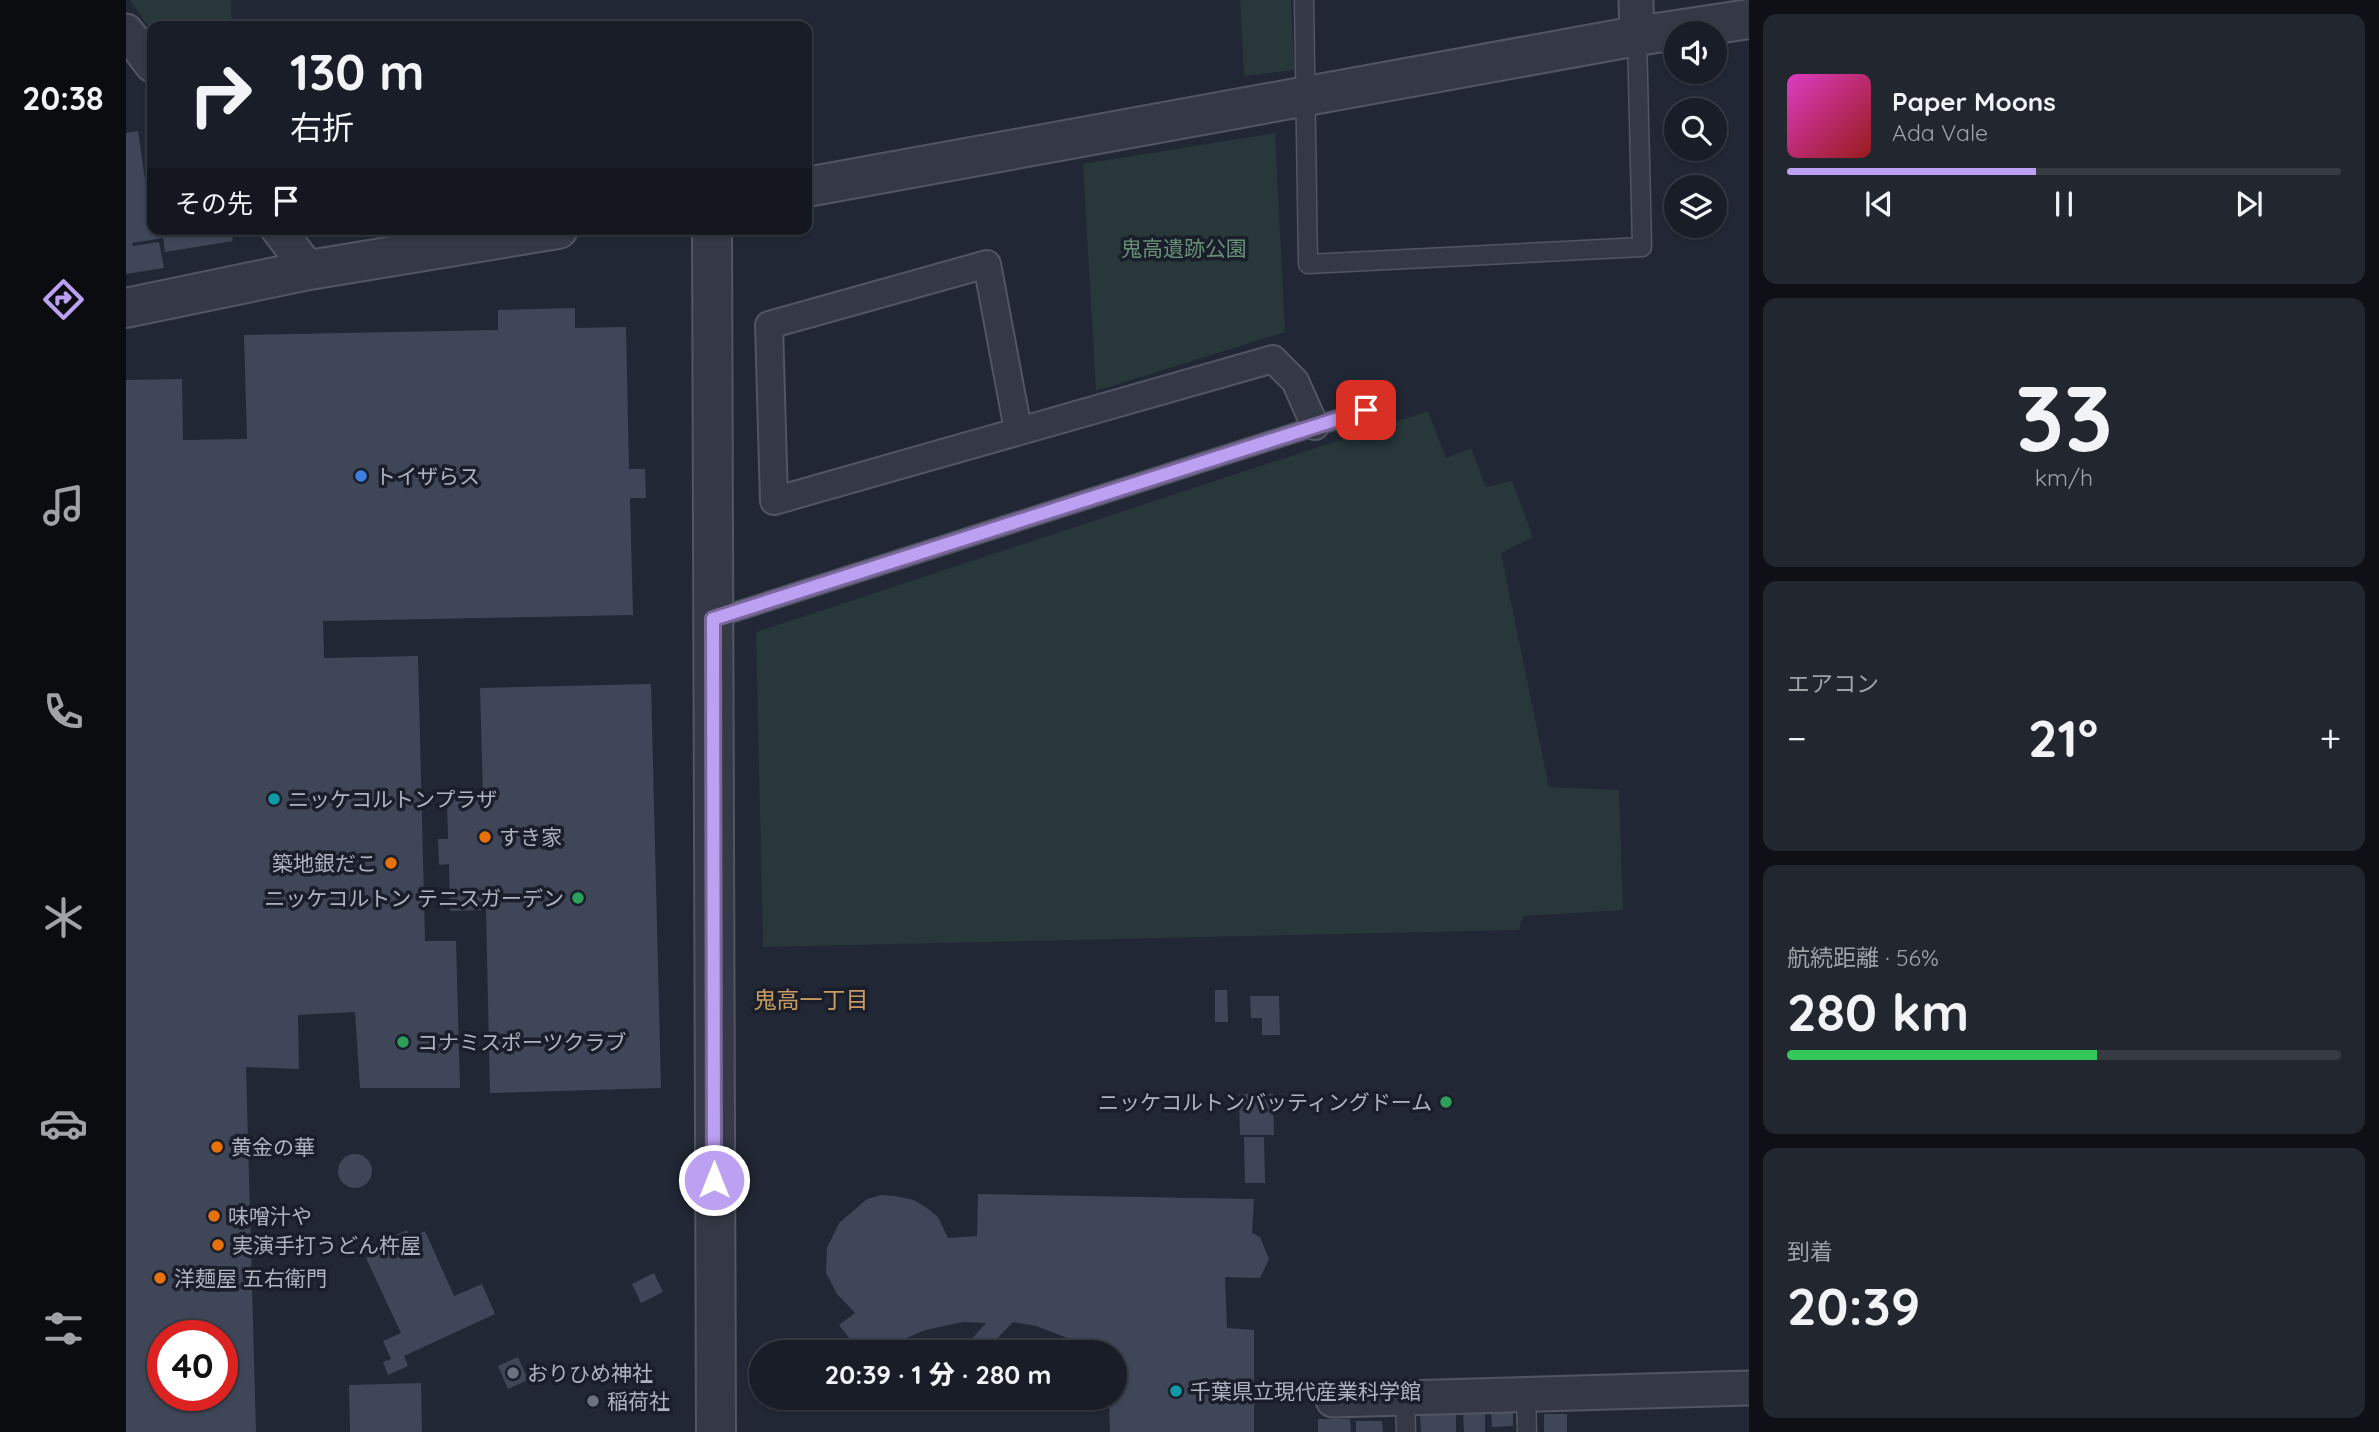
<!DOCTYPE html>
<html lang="ja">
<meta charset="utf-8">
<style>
:root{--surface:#191d27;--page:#22262f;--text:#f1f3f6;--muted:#9fa2a7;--line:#373b44;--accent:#bca0f2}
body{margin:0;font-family:Quicksand,"Noto Sans JP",sans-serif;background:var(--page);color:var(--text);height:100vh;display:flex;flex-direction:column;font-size:26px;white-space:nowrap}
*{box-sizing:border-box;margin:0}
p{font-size:23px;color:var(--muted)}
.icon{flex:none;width:38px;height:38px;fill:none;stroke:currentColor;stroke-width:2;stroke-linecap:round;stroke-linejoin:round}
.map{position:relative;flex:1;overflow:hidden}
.panel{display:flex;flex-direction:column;gap:14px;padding:14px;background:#0e1015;width:630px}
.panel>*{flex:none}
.hud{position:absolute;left:21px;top:21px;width:665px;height:214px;border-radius:14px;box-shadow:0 2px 5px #0004,0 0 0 2px var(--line);background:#191d27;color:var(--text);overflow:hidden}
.fabs{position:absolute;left:1538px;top:21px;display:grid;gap:14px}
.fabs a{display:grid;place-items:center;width:63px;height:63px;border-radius:50%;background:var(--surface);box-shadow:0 2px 5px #0004,0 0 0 2px var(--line);font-size:35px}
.speed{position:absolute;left:21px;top:1320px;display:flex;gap:14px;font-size:35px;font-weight:700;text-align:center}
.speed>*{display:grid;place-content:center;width:91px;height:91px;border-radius:50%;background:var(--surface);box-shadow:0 2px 5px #0004,0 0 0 2px var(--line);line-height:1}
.speed .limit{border:10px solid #d22;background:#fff;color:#111}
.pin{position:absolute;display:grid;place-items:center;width:60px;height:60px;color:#fff;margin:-30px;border-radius:14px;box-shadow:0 4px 10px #0006}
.me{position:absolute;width:77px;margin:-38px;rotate:0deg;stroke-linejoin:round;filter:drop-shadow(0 0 5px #0008)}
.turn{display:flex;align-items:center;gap:24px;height:147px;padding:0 28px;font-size:32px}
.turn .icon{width:91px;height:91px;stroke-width:2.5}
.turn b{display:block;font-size:49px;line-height:60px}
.then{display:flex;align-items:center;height:66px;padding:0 28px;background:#0003;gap:14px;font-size:26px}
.big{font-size:52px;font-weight:800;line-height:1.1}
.panel .widget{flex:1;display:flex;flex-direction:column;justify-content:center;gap:10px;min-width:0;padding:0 24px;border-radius:14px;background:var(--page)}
.panel .dial{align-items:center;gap:0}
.dial b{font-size:91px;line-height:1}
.song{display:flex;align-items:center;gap:21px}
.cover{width:84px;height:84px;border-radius:10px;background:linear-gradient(135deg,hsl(310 70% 55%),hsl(0 70% 35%))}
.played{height:7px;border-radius:4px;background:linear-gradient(90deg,var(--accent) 45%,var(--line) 45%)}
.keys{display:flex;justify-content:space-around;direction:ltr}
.heat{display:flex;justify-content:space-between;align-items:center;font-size:38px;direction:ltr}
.charge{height:10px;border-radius:5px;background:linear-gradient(90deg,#34c759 56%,var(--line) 0)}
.trip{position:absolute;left:623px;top:1340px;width:378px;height:70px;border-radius:35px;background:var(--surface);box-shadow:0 2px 5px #0004,0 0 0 2px var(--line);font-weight:800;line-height:70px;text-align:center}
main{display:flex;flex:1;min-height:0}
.tab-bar{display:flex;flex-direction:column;width:126px;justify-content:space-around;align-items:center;background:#0a0c10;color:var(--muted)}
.tab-bar .icon{width:49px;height:49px}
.tab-bar .on{color:var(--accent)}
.tab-bar b{font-size:32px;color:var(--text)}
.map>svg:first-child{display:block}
.green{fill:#27373a}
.building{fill:#3f4657;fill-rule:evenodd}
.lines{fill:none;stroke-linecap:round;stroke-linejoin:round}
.service-casing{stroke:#525663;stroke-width:21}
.pedestrian-casing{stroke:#525663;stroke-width:30}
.minor-casing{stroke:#525663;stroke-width:37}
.tertiary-casing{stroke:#525663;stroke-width:42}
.service{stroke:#343945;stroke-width:18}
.pedestrian{stroke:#343945;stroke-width:26}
.minor{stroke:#343945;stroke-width:33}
.tertiary{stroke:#343945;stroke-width:38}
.route-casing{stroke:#7a689d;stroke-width:18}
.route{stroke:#bca0f2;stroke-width:12}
.shop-dot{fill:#3f7fe0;stroke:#1a1e2a;stroke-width:2.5}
.culture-dot{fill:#0f9aa8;stroke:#1a1e2a;stroke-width:2.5}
.food-dot{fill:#e8710a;stroke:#1a1e2a;stroke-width:2.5}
.leisure-dot{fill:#2e9e5b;stroke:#1a1e2a;stroke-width:2.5}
.worship-dot{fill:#6b7280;stroke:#1a1e2a;stroke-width:2.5}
.labels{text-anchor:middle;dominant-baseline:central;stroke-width:7;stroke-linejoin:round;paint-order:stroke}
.park-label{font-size:21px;fill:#689077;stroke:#1a1e2a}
.poi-label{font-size:21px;fill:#aeb3c2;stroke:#1a1e2a;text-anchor:start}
.neighbourhood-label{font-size:23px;fill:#c99d62;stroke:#1a1e2a}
</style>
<main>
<nav class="tab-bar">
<b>20:38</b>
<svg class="icon on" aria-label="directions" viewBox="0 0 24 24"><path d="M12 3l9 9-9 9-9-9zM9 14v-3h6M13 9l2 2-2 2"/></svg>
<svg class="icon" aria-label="music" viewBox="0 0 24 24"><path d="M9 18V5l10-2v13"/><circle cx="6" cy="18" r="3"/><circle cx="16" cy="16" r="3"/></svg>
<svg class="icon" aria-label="phone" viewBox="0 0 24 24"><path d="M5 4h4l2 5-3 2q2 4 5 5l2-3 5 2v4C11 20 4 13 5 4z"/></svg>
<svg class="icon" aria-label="climate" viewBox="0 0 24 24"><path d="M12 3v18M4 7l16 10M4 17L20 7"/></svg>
<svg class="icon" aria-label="car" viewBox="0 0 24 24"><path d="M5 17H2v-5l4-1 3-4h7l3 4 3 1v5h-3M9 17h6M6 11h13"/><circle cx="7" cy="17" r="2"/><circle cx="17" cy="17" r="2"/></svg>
<svg class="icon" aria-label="filters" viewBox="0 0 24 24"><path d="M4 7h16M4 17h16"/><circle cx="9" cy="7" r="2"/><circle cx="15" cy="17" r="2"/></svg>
</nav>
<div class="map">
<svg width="1623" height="1432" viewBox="0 0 1623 1432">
<rect width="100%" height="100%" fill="#212734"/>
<g class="green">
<polygon points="4,0 105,0 106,26 26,26 26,32"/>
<polygon points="1114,0 1165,0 1168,70 1118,76"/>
<polygon points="1149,133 1159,332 970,391 957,164"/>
<polygon points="1302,411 1320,458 1345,448 1360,487 1386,481 1407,537 1375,553 1423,787 1493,790 1497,910 1397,916 1393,930 637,947 630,632"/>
</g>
<g class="building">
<polygon points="12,131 26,229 29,232 105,229 107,241 39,252 37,238 6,243 7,246 33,242 38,268 0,274 0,133"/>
<path d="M449,308V328L500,327L503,469H519L520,498H504L507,615L197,621L198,658L292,656L299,941H330L334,1088H234L229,1012L172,1015L173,1069L120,1067L130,1432H0V380L56,379L57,440L121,439L118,335L372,330V310ZM37,1335H96V1395H37Z"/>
<polygon points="525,684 535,1088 364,1093 360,910 324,911 323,864 313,865 312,839 322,839 321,798 357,797 354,688"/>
<polygon points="1089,990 1101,990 1102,1022 1089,1022"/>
<polygon points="1124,996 1153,996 1154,1035 1136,1035 1136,1018 1125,1018"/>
<polygon points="1113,1094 1147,1094 1148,1135 1114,1135"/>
<polygon points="1118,1137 1138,1137 1139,1183 1119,1183"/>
<circle cx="229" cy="1171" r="17"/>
<polygon points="852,1194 1128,1199 1126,1233 1134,1237 1143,1259 1134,1278 1099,1277 1101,1328 1128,1330 1128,1432 984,1432 983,1398 989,1398 989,1353 969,1353 957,1344 910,1326 887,1322 857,1353 833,1353 860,1323 837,1322 799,1330 767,1344 754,1353 735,1353 713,1325 729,1313 711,1294 700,1273 701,1248 713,1223 741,1199 756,1195 768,1196 788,1200 801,1208 812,1217 822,1238 851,1236"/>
<polygon points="281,1230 284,1238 299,1231 328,1296 356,1284 369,1314 278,1356 282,1366 262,1375 257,1362 265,1359 257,1341 275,1333 240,1258 258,1250 255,1242"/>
<polygon points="528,1273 537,1292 515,1303 506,1284"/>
<polygon points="392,1357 402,1380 382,1389 372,1366"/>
<polygon points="295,1383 296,1432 224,1432 223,1385"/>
<polygon points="470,1394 474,1404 464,1408 460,1399"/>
<polygon points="1337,1412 1359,1412 1359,1432 1338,1432"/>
<polygon points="1365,1412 1387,1412 1387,1426 1366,1427"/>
<polygon points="1330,1414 1330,1432 1295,1432 1294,1415"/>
<rect x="1418" y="1414" width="23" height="18"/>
<polygon points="1192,1419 1224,1419 1225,1432 1192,1432"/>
<polygon points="1230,1421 1256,1421 1257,1432 1230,1432"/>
</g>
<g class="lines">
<defs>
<g id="service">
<polyline points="1178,0 1182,264 1516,247 1511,36"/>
<polyline points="587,619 1240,410"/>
<polyline points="1400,1394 1401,1432"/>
<polyline points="1279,1398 1280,1432"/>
</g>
<polyline id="pedestrian" points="892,430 861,264 643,325 648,501 1147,359 1169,381 1189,426"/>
<g id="minor">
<polyline points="1510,0 1511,36"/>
<polyline points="0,31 26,65"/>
<polyline points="152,229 183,270"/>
<polyline points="1207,1400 1623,1388"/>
</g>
<g id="tertiary">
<polyline points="681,187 1511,36 1623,19"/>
<polyline points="586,229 590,1432"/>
<polyline points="0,308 183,270 432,229"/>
</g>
</defs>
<use href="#service" class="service-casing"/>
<use href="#pedestrian" class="pedestrian-casing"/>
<use href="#minor" class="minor-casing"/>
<use href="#tertiary" class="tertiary-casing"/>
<use href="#service" class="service"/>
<use href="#pedestrian" class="pedestrian"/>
<use href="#minor" class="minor"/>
<use href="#tertiary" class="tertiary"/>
</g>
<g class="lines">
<defs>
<polyline id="route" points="588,1180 587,619 1240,410"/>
</defs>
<use href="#route" class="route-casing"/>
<use href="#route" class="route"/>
</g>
<circle class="shop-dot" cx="235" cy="476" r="7"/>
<g class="culture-dot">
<circle cx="148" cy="799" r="7"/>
<circle cx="1050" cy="1391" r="7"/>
</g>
<g class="food-dot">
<circle cx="359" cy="837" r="7"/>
<circle cx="265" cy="863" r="7"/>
<circle cx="91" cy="1147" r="7"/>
<circle cx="88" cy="1216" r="7"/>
<circle cx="92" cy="1245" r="7"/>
<circle cx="34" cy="1278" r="7"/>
</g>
<g class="leisure-dot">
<circle cx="452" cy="898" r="7"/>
<circle cx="277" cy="1042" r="7"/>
<circle cx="1320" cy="1102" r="7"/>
</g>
<g class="worship-dot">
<circle cx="387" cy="1373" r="7"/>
<circle cx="467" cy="1401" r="7"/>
</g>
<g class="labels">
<g class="park-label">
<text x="1058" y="248">鬼高遺跡公園</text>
</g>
<g class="poi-label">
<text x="249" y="476">トイザらス</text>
<text x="162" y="799">ニッケコルトンプラザ</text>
<text x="373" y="837">すき家</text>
<text x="251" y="863" text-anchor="end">築地銀だこ</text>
<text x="438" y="898" text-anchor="end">ニッケコルトン テニスガーデン</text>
<text x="291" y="1042">コナミスポーツクラブ</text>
<text x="1306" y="1102" text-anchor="end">ニッケコルトンバッティングドーム</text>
<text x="105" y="1147">黄金の華</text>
<text x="102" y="1216">味噌汁や</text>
<text x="106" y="1245">実演手打うどん杵屋</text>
<text x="48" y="1278">洋麺屋 五右衛門</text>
<text x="401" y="1373">おりひめ神社</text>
<text x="1064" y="1391">千葉県立現代産業科学館</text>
<text x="481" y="1401">稲荷社</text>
</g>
<g class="neighbourhood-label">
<text x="685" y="999">鬼高一丁目</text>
</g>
</g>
</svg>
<div class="fabs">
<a><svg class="icon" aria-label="sound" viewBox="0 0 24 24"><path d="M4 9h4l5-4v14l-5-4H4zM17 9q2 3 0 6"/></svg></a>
<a><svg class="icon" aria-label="search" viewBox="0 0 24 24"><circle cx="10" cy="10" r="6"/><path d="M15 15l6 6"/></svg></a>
<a><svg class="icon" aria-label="layers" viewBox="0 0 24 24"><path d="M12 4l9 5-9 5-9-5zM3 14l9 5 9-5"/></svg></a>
</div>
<div class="speed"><div class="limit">40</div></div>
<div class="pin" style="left:1240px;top:410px;background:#d93025"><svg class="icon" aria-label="arrive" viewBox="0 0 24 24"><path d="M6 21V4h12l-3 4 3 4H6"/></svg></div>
<svg class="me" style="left:588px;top:1180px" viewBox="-20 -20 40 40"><circle r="17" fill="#bca0f2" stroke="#fff" stroke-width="3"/><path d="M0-11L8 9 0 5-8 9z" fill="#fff"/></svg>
<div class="trip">20:39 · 1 分 · 280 m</div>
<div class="hud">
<div class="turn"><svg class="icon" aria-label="right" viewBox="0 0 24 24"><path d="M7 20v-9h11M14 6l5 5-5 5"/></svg><div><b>130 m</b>右折</div></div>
<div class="then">その先<svg class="icon" aria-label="arrive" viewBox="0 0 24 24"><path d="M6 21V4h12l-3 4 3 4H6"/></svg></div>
</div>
</div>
<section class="panel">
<div class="widget">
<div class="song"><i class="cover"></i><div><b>Paper Moons</b><p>Ada Vale</p></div></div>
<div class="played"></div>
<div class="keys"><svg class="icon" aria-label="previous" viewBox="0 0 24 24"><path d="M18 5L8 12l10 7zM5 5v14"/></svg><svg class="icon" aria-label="pause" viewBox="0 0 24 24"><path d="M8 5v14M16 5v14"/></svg><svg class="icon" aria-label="next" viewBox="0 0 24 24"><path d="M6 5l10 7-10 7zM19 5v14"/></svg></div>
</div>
<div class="widget dial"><b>33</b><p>km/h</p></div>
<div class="widget"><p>エアコン</p>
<div class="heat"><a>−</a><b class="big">21°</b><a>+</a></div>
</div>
<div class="widget"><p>航続距離 · 56%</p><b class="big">280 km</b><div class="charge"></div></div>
<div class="widget"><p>到着</p><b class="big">20:39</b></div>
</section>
</main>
